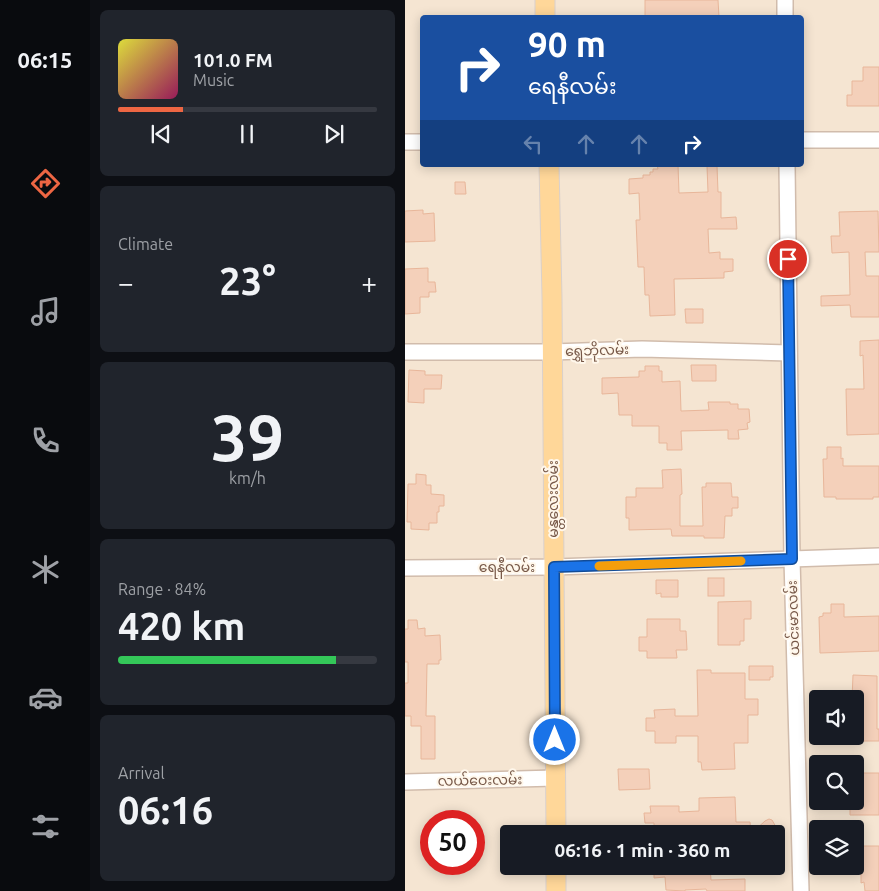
<!DOCTYPE html>
<meta charset="utf-8">
<style>
:root{--surface:#171b24;--page:#20242c;--text:#f1f3f6;--muted:#9ea1a6;--line:#363941;--accent:#ed6643}
body{margin:0;font-family:Ubuntu,"Noto Sans Myanmar",sans-serif;background:var(--page);color:var(--text);height:100vh;display:flex;flex-direction:column;font-size:19px;white-space:nowrap}
*{box-sizing:border-box;margin:0}
p{font-size:16px;color:var(--muted)}
.icon{flex:none;width:28px;height:28px;fill:none;stroke:currentColor;stroke-width:2;stroke-linecap:round;stroke-linejoin:round}
.map{position:relative;flex:1;overflow:hidden}
.drawer{display:flex;flex-direction:column;gap:10px;padding:10px;background:#0d0f14;width:315px}
.drawer>*{flex:none}
.banner{position:absolute;left:15px;top:15px;width:384px;height:152px;border-radius:5px;box-shadow:0 2px 12px #0003;background:#1a4fa0;color:#fff;overflow:hidden}
.tools{position:absolute;left:404px;top:690px;display:grid;gap:10px}
.tools a{display:grid;place-items:center;width:55px;height:55px;border-radius:5px;background:var(--surface);box-shadow:0 2px 12px #0003;font-size:25px}
.speed{position:absolute;left:15px;top:810px;display:flex;gap:10px;font-size:25px;font-weight:700;text-align:center}
.speed>*{display:grid;place-content:center;width:65px;height:65px;border-radius:50%;background:var(--surface);box-shadow:0 2px 12px #0003;line-height:1}
.speed .limit{border:8px solid #d22;background:#fff;color:#111}
.pin{position:absolute;display:grid;place-items:center;width:42px;height:42px;color:#fff;margin:-21px;border:2px solid #fff;border-radius:50%;box-shadow:0 1px 5px #0007}
.me{position:absolute;width:55px;margin:-28px;rotate:0deg;stroke-linejoin:round;filter:drop-shadow(0 0 4px #0008)}
.turn{display:flex;align-items:center;gap:18px;height:105px;padding:0 25px;font-size:22px}
.turn .icon{width:65px;height:65px;stroke-width:2.5}
.turn b{display:block;font-size:35px;line-height:42px}
.lanes{display:flex;align-items:center;height:48px;padding:0 25px;background:#0003;justify-content:center;gap:25px;direction:ltr}
.lanes .off{opacity:.35}
.big{font-size:38px;font-weight:700;line-height:1.1}
.drawer .tile{flex:1;display:flex;flex-direction:column;justify-content:center;gap:8px;min-width:0;padding:0 18px;border-radius:8px;background:var(--page)}
.drawer .dial{align-items:center;gap:0}
.dial b{font-size:65px;line-height:1}
.song{display:flex;align-items:center;gap:15px}
.cover{width:60px;height:60px;border-radius:8px;background:linear-gradient(135deg,hsl(60 70% 55%),hsl(330 70% 35%))}
.played{height:5px;border-radius:2px;background:linear-gradient(90deg,var(--accent) 25%,var(--line) 25%)}
.keys{display:flex;justify-content:space-around;direction:ltr}
.heat{display:flex;justify-content:space-between;align-items:center;font-size:28px;direction:ltr}
.charge{height:8px;border-radius:4px;background:linear-gradient(90deg,#34c759 84%,var(--line) 0)}
.trip{position:absolute;left:95px;top:825px;width:285px;height:50px;border-radius:5px;background:var(--surface);box-shadow:0 2px 12px #0003;font-weight:700;line-height:50px;text-align:center}
main{display:flex;flex:1;min-height:0}
.tabs{display:flex;flex-direction:column;width:90px;justify-content:space-around;align-items:center;background:#090b0e;color:var(--muted)}
.tabs .icon{width:35px;height:35px}
.tabs .selected{color:var(--accent)}
.tabs b{font-size:22px;color:var(--text)}
.map>svg:first-child{display:block}
.residential{fill:#f5e5d2;fill-rule:evenodd}
.building{fill:#f4d0ba;stroke:#e8b69a}
.lines{fill:none;stroke-linecap:round;stroke-linejoin:round}
.minor-casing{stroke:#d1bcac;stroke-width:18}
.major-casing{stroke:#d9d0cc;stroke-width:21}
.minor{stroke:#fff;stroke-width:15}
.major{stroke:#ffd799;stroke-width:19}
.route-casing{stroke:#114b97;stroke-width:12}
.route{stroke:#1a73e8;stroke-width:9}
.slow{stroke:#f59e0b;stroke-width:9}
.labels{text-anchor:middle;dominant-baseline:central;stroke-width:4;stroke-linejoin:round;paint-order:stroke}
.street-label{font-size:14px;fill:#775848;stroke:#fff7eb}
</style>
<main>
<nav class="tabs">
<b>06:15</b>
<svg class="icon selected" aria-label="directions" viewBox="0 0 24 24"><path d="M12 3l9 9-9 9-9-9zM9 14v-3h6M13 9l2 2-2 2"/></svg>
<svg class="icon" aria-label="music" viewBox="0 0 24 24"><path d="M9 18V5l10-2v13"/><circle cx="6" cy="18" r="3"/><circle cx="16" cy="16" r="3"/></svg>
<svg class="icon" aria-label="phone" viewBox="0 0 24 24"><path d="M5 4h4l2 5-3 2q2 4 5 5l2-3 5 2v4C11 20 4 13 5 4z"/></svg>
<svg class="icon" aria-label="climate" viewBox="0 0 24 24"><path d="M12 3v18M4 7l16 10M4 17L20 7"/></svg>
<svg class="icon" aria-label="car" viewBox="0 0 24 24"><path d="M5 17H2v-5l4-1 3-4h7l3 4 3 1v5h-3M9 17h6M6 11h13"/><circle cx="7" cy="17" r="2"/><circle cx="17" cy="17" r="2"/></svg>
<svg class="icon" aria-label="filters" viewBox="0 0 24 24"><path d="M4 7h16M4 17h16"/><circle cx="9" cy="7" r="2"/><circle cx="15" cy="17" r="2"/></svg>
</nav>
<section class="drawer">
<div class="tile">
<div class="song"><i class="cover"></i><div><b>101.0 FM</b><p>Music</p></div></div>
<div class="played"></div>
<div class="keys"><svg class="icon" aria-label="previous" viewBox="0 0 24 24"><path d="M18 5L8 12l10 7zM5 5v14"/></svg><svg class="icon" aria-label="pause" viewBox="0 0 24 24"><path d="M8 5v14M16 5v14"/></svg><svg class="icon" aria-label="next" viewBox="0 0 24 24"><path d="M6 5l10 7-10 7zM19 5v14"/></svg></div>
</div>
<div class="tile"><p>Climate</p>
<div class="heat"><a>−</a><b class="big">23°</b><a>+</a></div>
</div>
<div class="tile dial"><b>39</b><p>km/h</p></div>
<div class="tile"><p>Range · 84%</p><b class="big">420 km</b><div class="charge"></div></div>
<div class="tile"><p>Arrival</p><b class="big">06:16</b></div>
</section>
<div class="map">
<svg width="474" height="891" viewBox="0 0 474 891">
<rect width="100%" height="100%" fill="#fdf3e4"/>
<path class="residential" d="M0,0H474V891H0ZM18,18H396V165H18ZM412,699H450V736H412ZM412,764H450V801H412ZM26,821H69V864H26ZM412,829H450V866H412ZM104,834H371V866H104Z"/>
<g class="building">
<polygon points="240,0 313,0 314,17 240,18"/>
<polygon points="458,67 474,67 474,106 442,106 442,95 447,95 447,81 458,81"/>
<polygon points="252,165 273,165 274,193 303,192 302,166 312,166 313,192 316,192 316,218 331,217 332,229 303,229 304,253 315,252 315,259 328,259 328,271 319,272 319,278 269,279 270,315 245,316 244,295 240,295 239,267 233,267 231,220 235,220 234,193 224,194 224,179 238,178 238,175 245,175 245,172 248,172 248,169 253,169"/>
<polygon points="50,182 60,182 61,194 50,194"/>
<polygon points="18,210 18,214 29,213 30,241 0,242 0,211"/>
<polygon points="473,211 474,252 460,252 461,276 474,276 474,317 446,317 445,305 416,306 416,296 445,295 444,252 427,253 426,236 435,236 434,212"/>
<polygon points="23,268 23,282 30,282 31,292 24,292 24,297 15,297 15,313 0,314 0,269"/>
<polygon points="280,309 298,309 298,323 281,323"/>
<polygon points="474,340 474,434 442,435 441,389 459,389 458,355 455,356 455,341"/>
<polygon points="286,365 311,365 311,381 287,381"/>
<polygon points="240,366 254,366 254,371 257,371 257,382 275,381 276,411 304,410 303,402 325,402 325,404 333,404 333,409 344,409 345,422 342,423 343,429 333,430 334,439 323,439 323,430 276,431 277,450 262,450 262,443 254,443 254,426 227,426 227,415 214,415 213,393 197,394 197,378 234,377 234,371 240,371"/>
<polygon points="4,370 20,371 20,375 37,375 36,389 19,389 19,403 3,402"/>
<polygon points="422,447 436,447 436,459 438,458 438,466 474,466 474,497 468,497 468,499 431,499 431,497 419,497 418,459 422,459"/>
<polygon points="276,469 277,494 275,495 275,526 298,526 297,487 301,487 301,483 326,483 327,497 333,497 333,508 327,508 327,516 320,516 319,538 299,538 299,536 267,536 266,529 224,530 224,518 221,518 221,497 231,497 231,488 258,488 257,470"/>
<polygon points="11,474 21,475 21,485 26,485 26,494 39,495 39,506 34,506 34,512 32,512 32,523 24,523 24,530 6,529 6,522 2,522 3,484 11,484"/>
<rect x="303" y="578" width="16" height="18"/>
<polygon points="251,580 273,580 273,597 256,597 256,593 251,594"/>
<polygon points="346,601 346,619 339,619 339,641 335,641 335,645 313,645 313,602"/>
<polygon points="426,604 439,604 439,617 474,616 474,651 415,653 414,617 418,616 418,613 426,613"/>
<polygon points="242,619 275,619 275,631 281,631 282,650 271,650 272,658 242,658 242,651 234,651 234,637 242,637"/>
<polygon points="3,620 12,620 13,629 20,628 20,636 35,635 36,660 34,660 34,664 22,664 21,716 30,716 30,759 16,759 16,726 6,726 6,716 0,716 0,683 3,683 3,662 0,662 0,629 3,629"/>
<polygon points="344,666 368,666 368,677 365,677 365,680 344,680"/>
<polygon points="292,670 306,670 306,673 340,673 340,699 353,699 353,715 343,715 343,743 329,743 330,769 297,770 296,762 293,762 293,736 271,736 271,743 250,743 250,731 241,731 241,718 250,718 249,710 270,709 270,716 293,716"/>
<polygon points="448,675 472,676 472,729 474,729 474,741 450,741 450,699 447,699"/>
<polygon points="213,769 244,769 245,789 214,790"/>
<polygon points="450,773 474,773 474,815 445,815 445,801 450,801"/>
<polygon points="330,797 331,822 345,822 346,834 270,834 270,829 249,830 249,823 240,823 239,813 246,813 245,806 274,806 274,812 294,811 294,798"/>
<polygon points="364,819 367,820 371,827 368,834 349,831 360,821"/>
<polygon points="455,846 474,846 474,891 460,891 459,882 456,883 456,868 450,868 450,854 456,854"/>
<polygon points="249,866 305,866 306,880 340,879 340,891 302,891 301,889 280,890 280,891 261,890 260,877 249,878"/>
</g>
<g class="lines">
<defs>
<g id="minor">
<polyline points="380,18 380,0"/>
<polyline points="396,140 474,140"/>
<polyline points="0,142 18,142"/>
<polyline points="382,165 387,559 396,891"/>
<polyline points="0,352 147,352 237,349 384,353"/>
<polyline points="0,568 149,567 474,556"/>
<polyline points="0,782 150,778"/>
</g>
<g id="major">
<polyline points="140,0 140,18"/>
<polyline points="144,165 147,297 151,834"/>
<polyline points="151,866 151,891"/>
</g>
</defs>
<use href="#minor" class="minor-casing"/>
<use href="#major" class="major-casing"/>
<use href="#minor" class="minor"/>
<use href="#major" class="major"/>
</g>
<g class="lines">
<defs>
<polyline id="route" points="150,740 149,567 387,559 383,259"/>
</defs>
<use href="#route" class="route-casing"/>
<use href="#route" class="route"/>
<polyline class="slow" points="194,566 336,561"/>
</g>
<g class="labels">
<g class="street-label">
<text transform="translate(192 350) rotate(-2)">ရွှေဘိုလမ်း</text>
<text transform="translate(148 499) rotate(-90)">မန္တလေးလမ်း</text>
<text x="102" y="567">ရေနီလမ်း</text>
<text transform="translate(388 618) rotate(-92)">ယင်းမာလမ်း</text>
<text transform="translate(75 780) rotate(-1)">လယ်ဝေးလမ်း</text>
</g>
</g>
</svg>
<div class="tools">
<a><svg class="icon" aria-label="sound" viewBox="0 0 24 24"><path d="M4 9h4l5-4v14l-5-4H4zM17 9q2 3 0 6"/></svg></a>
<a><svg class="icon" aria-label="search" viewBox="0 0 24 24"><circle cx="10" cy="10" r="6"/><path d="M15 15l6 6"/></svg></a>
<a><svg class="icon" aria-label="layers" viewBox="0 0 24 24"><path d="M12 4l9 5-9 5-9-5zM3 14l9 5 9-5"/></svg></a>
</div>
<div class="speed"><div class="limit">50</div></div>
<div class="pin" style="left:383px;top:259px;background:#d93025"><svg class="icon" aria-label="arrive" viewBox="0 0 24 24"><path d="M6 21V4h12l-3 4 3 4H6"/></svg></div>
<svg class="me" style="left:150px;top:740px" viewBox="-20 -20 40 40"><circle r="17" fill="#1a73e8" stroke="#fff" stroke-width="3"/><path d="M0-11L8 9 0 5-8 9z" fill="#fff"/></svg>
<div class="trip">06:16 · 1 min · 360 m</div>
<div class="banner">
<div class="turn"><svg class="icon" aria-label="right" viewBox="0 0 24 24"><path d="M7 20v-9h11M14 6l5 5-5 5"/></svg><div><b>90 m</b>ရေနီလမ်း</div></div>
<div class="lanes"><svg class="icon off" aria-label="left" viewBox="0 0 24 24"><path d="M17 20v-9H6M10 6l-5 5 5 5"/></svg><svg class="icon off" aria-label="ahead" viewBox="0 0 24 24"><path d="M12 20V5M6 11l6-6 6 6"/></svg><svg class="icon off" aria-label="ahead" viewBox="0 0 24 24"><path d="M12 20V5M6 11l6-6 6 6"/></svg><svg class="icon" aria-label="right" viewBox="0 0 24 24"><path d="M7 20v-9h11M14 6l5 5-5 5"/></svg></div>
</div>
</div>
</main>
